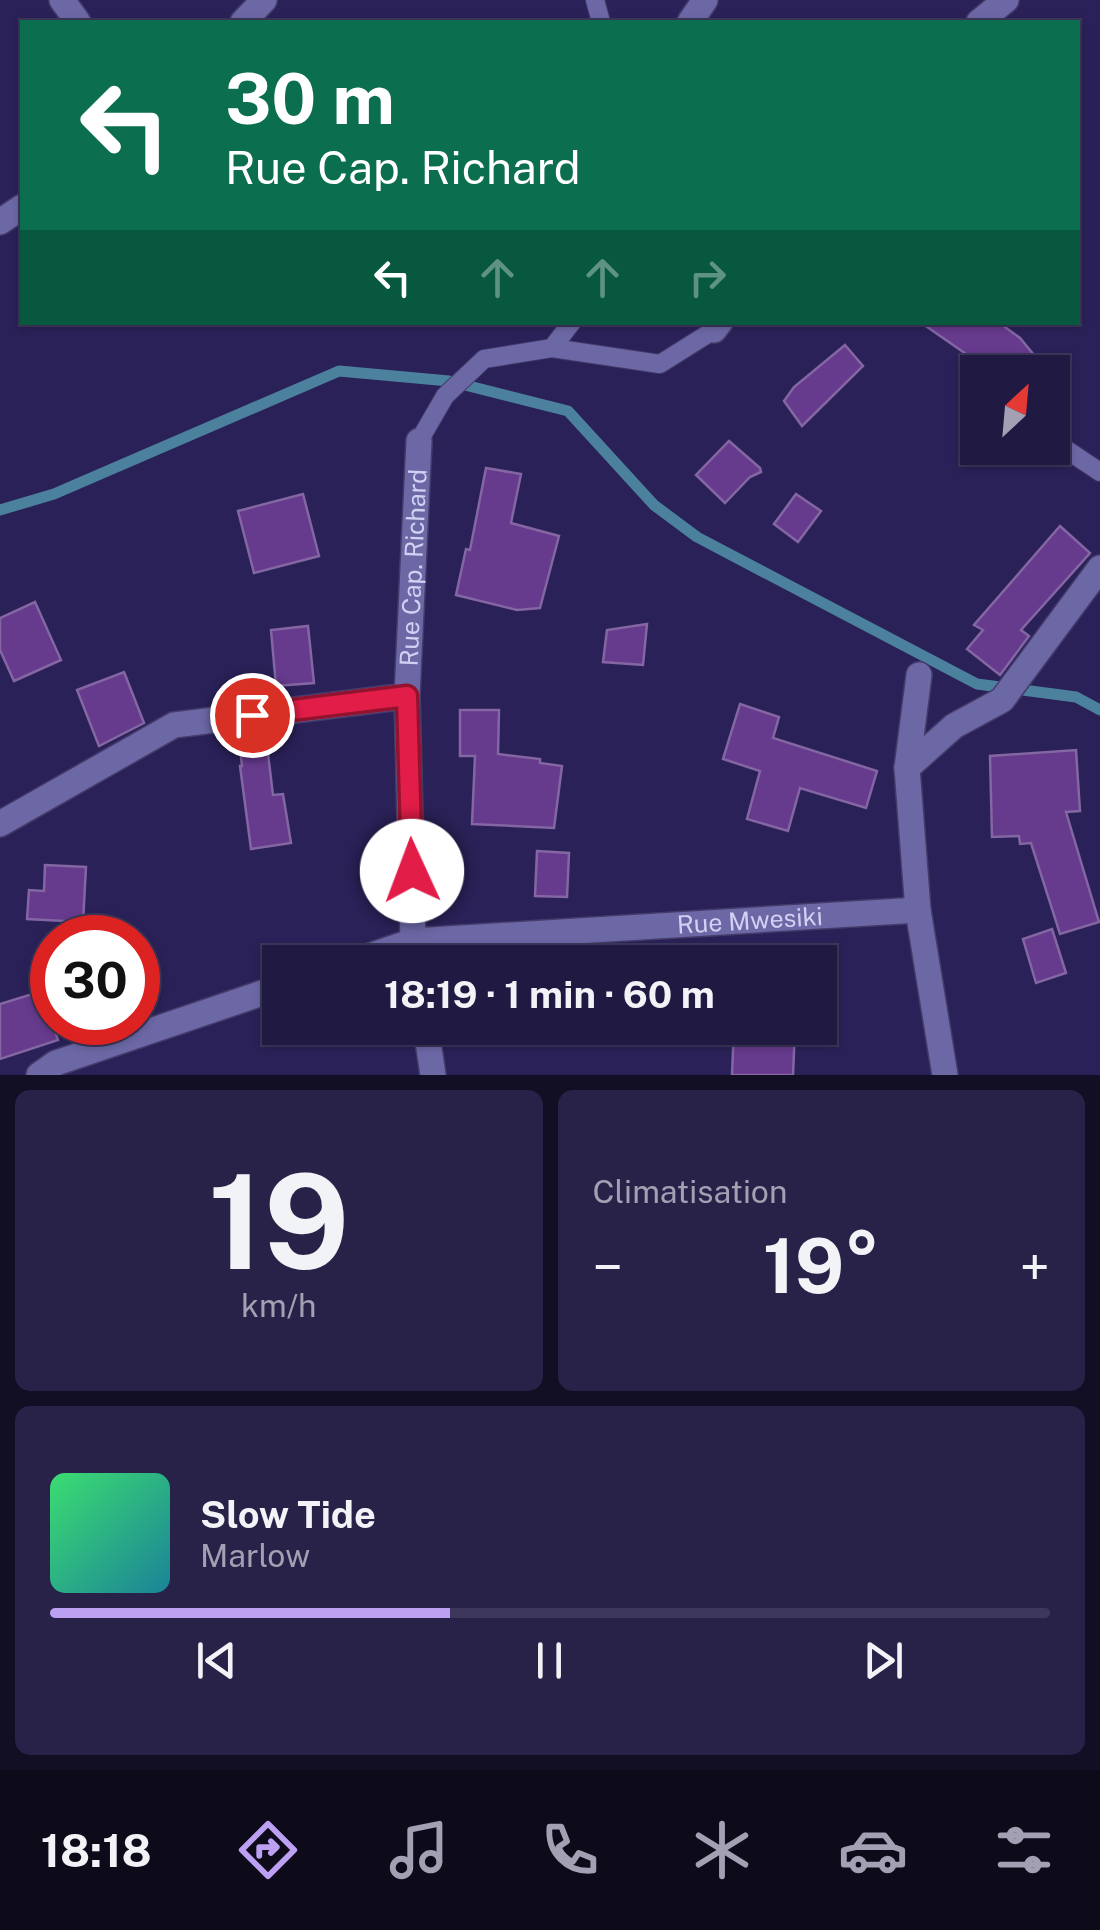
<!DOCTYPE html>
<html lang="fr">
<meta charset="utf-8">
<style>
:root{--surface:#201942;--page:#282249;--text:#f1f3f6;--muted:#a2a0b2;--line:#3d385b;--accent:#bca0f2}
body{margin:0;font-family:"Public Sans",sans-serif;background:var(--page);color:var(--text);height:100vh;display:flex;flex-direction:column;font-size:38px;white-space:nowrap}
*{box-sizing:border-box;margin:0}
p{font-size:32px;color:var(--muted)}
.icon{flex:none;width:55px;height:55px;fill:none;stroke:currentColor;stroke-width:2;stroke-linecap:round;stroke-linejoin:round}
.map{position:relative;height:1075px;overflow:hidden}
.panel{display:flex;flex-direction:column;gap:15px;padding:15px;background:#120e24;flex:1}
.panel>*{flex:none}
.top-card{position:absolute;left:20px;top:20px;width:1060px;height:305px;border-radius:0px;box-shadow:0 2px 8px #0004,0 0 0 2px var(--line);background:#0b6e4f;color:#fff;overflow:hidden}
.needle{width:65px;rotate:26deg}
.tools{position:absolute;left:960px;top:355px;display:grid;gap:20px}
.tools a{display:grid;place-items:center;width:110px;height:110px;border-radius:0px;background:var(--surface);box-shadow:0 2px 8px #0004,0 0 0 2px var(--line);font-size:50px}
.speed{position:absolute;left:30px;top:915px;display:flex;gap:20px;font-size:50px;font-weight:700;text-align:center}
.speed>*{display:grid;place-content:center;width:130px;height:130px;border-radius:50%;background:var(--surface);box-shadow:0 2px 8px #0004,0 0 0 2px var(--line);line-height:1}
.speed .limit{border:15px solid #d22;background:#fff;color:#111}
.pin{position:absolute;display:grid;place-items:center;width:85px;height:85px;color:#fff;margin:-42px;border:5px solid #fff;border-radius:50%;box-shadow:0 2px 10px #0007}
.me{position:absolute;width:110px;margin:-55px;rotate:358deg;stroke-linejoin:round;filter:drop-shadow(0 0 8px #0008)}
.turn{display:flex;align-items:center;gap:35px;height:210px;padding:0 40px;font-size:45px}
.turn .icon{width:130px;height:130px;stroke-width:2.5}
.turn b{display:block;font-size:70px;line-height:85px}
.lanes{display:flex;align-items:center;height:95px;padding:0 40px;background:#0003;justify-content:center;gap:50px;direction:ltr}
.lanes .off{opacity:.35}
.big{font-size:75px;font-weight:700;line-height:1.1}
.panel .widget{flex:1;display:flex;flex-direction:column;justify-content:center;gap:15px;min-width:0;padding:0 35px;border-radius:15px;background:var(--page)}
.panel .dial{align-items:center;gap:0}
.dial b{font-size:130px;line-height:1}
.song{display:flex;align-items:center;gap:30px}
.cover{width:120px;height:120px;border-radius:15px;background:linear-gradient(135deg,hsl(140 70% 55%),hsl(190 70% 35%))}
.played{height:10px;border-radius:5px;background:linear-gradient(90deg,var(--accent) 40%,var(--line) 40%)}
.keys{display:flex;justify-content:space-around;direction:ltr}
.heat{display:flex;justify-content:space-between;align-items:center;font-size:55px;direction:ltr}
.panel .tiles{flex:1;display:grid;gap:15px;grid-template-columns:1fr 1fr}
.widget:last-child{grid-column:span 2}
.trip{position:absolute;left:262px;top:945px;width:575px;height:100px;border-radius:0px;background:var(--surface);box-shadow:0 2px 8px #0004,0 0 0 2px var(--line);font-weight:700;line-height:100px;text-align:center}
.tab-bar{display:flex;height:160px;justify-content:space-around;align-items:center;background:#0d0a1a;color:var(--muted)}
.tab-bar .icon{width:70px;height:70px}
.tab-bar .active{color:var(--accent)}
.tab-bar b{font-size:45px;color:var(--text)}
.map>svg:first-child{display:block}
.lines{fill:none;stroke-linecap:round;stroke-linejoin:round}
.stream{stroke:#4c819e;stroke-width:11}
.building{fill:#663a8d;stroke:#8366a2;stroke-width:2.5}
.service-casing{stroke:#453b6b;stroke-width:20}
.minor-casing{stroke:#453b6b;stroke-width:28}
.service{stroke:#6c68a6;stroke-width:18}
.minor{stroke:#6c68a6;stroke-width:25}
.route-casing{stroke:#92132f;stroke-width:25}
.route{stroke:#e11d48;stroke-width:18}
.labels{text-anchor:middle;dominant-baseline:central;stroke-width:10;stroke-linejoin:round;paint-order:stroke}
.street-label{font-size:25px;fill:#d2d1f4;stroke:#2a2158}
</style>
<div class="map">
<svg width="1100" height="1075" viewBox="0 0 1100 1075">
<rect width="100%" height="100%" fill="#2a2158"/>
<g class="lines">
<polyline class="stream" points="0,510 54,494 339,371 449,381 568,411 654,505 697,537 977,684 1076,697 1100,710"/>
</g>
<g class="building">
<polygon points="920,322 998,322 1020,338 1048,372 992,372"/>
<polygon points="845,345 863,366 802,426 784,401 794,387"/>
<polygon points="729,441 760,468 761,472 750,477 725,503 696,475"/>
<polygon points="486,468 521,474 511,523 559,536 540,608 517,610 456,595 466,549 470,550"/>
<polygon points="303,494 319,556 254,573 238,511"/>
<polygon points="796,494 821,511 798,542 774,524"/>
<polygon points="1060,526 1090,553 1021,630 1029,636 1000,675 967,649 983,630 974,625"/>
<polygon points="35,602 61,660 14,681 0,650 0,618"/>
<polygon points="647,624 643,665 603,662 607,630"/>
<polygon points="308,626 314,683 276,686 271,630"/>
<polygon points="124,672 144,723 99,746 77,690"/>
<polygon points="740,704 779,717 773,738 877,771 866,808 800,788 788,831 747,819 760,771 723,759"/>
<polygon points="460,710 499,710 498,754 540,759 540,763 562,766 554,828 472,824 475,756 460,756"/>
<polygon points="266,737 273,795 283,794 291,843 251,849 240,766 242,766 239,740"/>
<polygon points="1076,750 1080,811 1066,812 1099,922 1060,934 1031,843 1020,844 1019,836 992,837 990,756"/>
<polygon points="537,851 569,853 567,897 535,896"/>
<polygon points="45,865 86,867 83,922 27,919 29,890 44,891"/>
<polygon points="1052,929 1066,973 1036,983 1023,939"/>
<polygon points="42,991 58,1040 0,1059 0,1004"/>
<polygon points="734,1028 795,1028 793,1075 732,1075"/>
</g>
<g class="lines">
<defs>
<g id="service">
<polyline points="595,0 601,22"/>
<polyline points="552,348 660,364 714,330"/>
<polyline points="1052,440 1100,472"/>
<polyline points="419,441 445,396 484,359 552,348 572,322"/>
</g>
<g id="minor">
<polyline points="62,0 78,22"/>
<polyline points="243,22 264,0"/>
<polyline points="690,22 705,0"/>
<polyline points="979,22 1006,0"/>
<polyline points="0,222 22,207"/>
<polyline points="714,330 720,322"/>
<polyline points="919,675 907,768 918,910 945,1075"/>
<polyline points="907,768 954,726 1002,700 1100,568"/>
<polyline points="0,824 174,725 407,696"/>
<path id="s1" d="M352,962L413,941L918,910"/>
<path id="s2" d="M417,962L413,941L407,696L419,441"/>
<polyline points="426,1028 433,1075"/>
<polyline points="39,1075 56,1063 280,987"/>
</g>
</defs>
<use href="#service" class="service-casing"/>
<use href="#minor" class="minor-casing"/>
<use href="#service" class="service"/>
<use href="#minor" class="minor"/>
</g>
<g class="lines">
<defs>
<polyline id="route" points="252,715 407,696 412,871"/>
</defs>
<use href="#route" class="route-casing"/>
<use href="#route" class="route"/>
</g>
<g class="labels">
<g class="street-label">
<text stroke="none"><textPath href="#s2" startOffset="395">Rue Cap. Richard</textPath></text>
<text stroke="none"><textPath href="#s1" startOffset="402">Rue Mwesiki</textPath></text>
</g>
</g>
</svg>
<div class="tools">
<a><svg class="needle" viewBox="-14 -14 28 28"><path d="M0-13l5 13h-10z" fill="#e53935"/><path d="M0 13l5-13h-10z" fill="#a2a0b2"/></svg></a>
</div>
<div class="speed"><div class="limit">30</div></div>
<div class="pin" style="left:252px;top:715px;background:#d93025"><svg class="icon" aria-label="arrive" viewBox="0 0 24 24"><path d="M6 21V4h12l-3 4 3 4H6"/></svg></div>
<svg class="me" style="left:412px;top:871px" viewBox="-20 -20 40 40"><circle r="19" fill="#fff"/><path d="M0-13L10 11 0 6-10 11z" fill="#e11d48"/></svg>
<div class="trip">18:19 · 1 min · 60 m</div>
<div class="top-card">
<div class="turn"><svg class="icon" aria-label="left" viewBox="0 0 24 24"><path d="M17 20v-9H6M10 6l-5 5 5 5"/></svg><div><b>30 m</b>Rue Cap. Richard</div></div>
<div class="lanes"><svg class="icon" aria-label="left" viewBox="0 0 24 24"><path d="M17 20v-9H6M10 6l-5 5 5 5"/></svg><svg class="icon off" aria-label="ahead" viewBox="0 0 24 24"><path d="M12 20V5M6 11l6-6 6 6"/></svg><svg class="icon off" aria-label="ahead" viewBox="0 0 24 24"><path d="M12 20V5M6 11l6-6 6 6"/></svg><svg class="icon off" aria-label="right" viewBox="0 0 24 24"><path d="M7 20v-9h11M14 6l5 5-5 5"/></svg></div>
</div>
</div>
<section class="panel">
<div class="tiles">
<div class="widget dial"><b>19</b><p>km/h</p></div>
<div class="widget"><p>Climatisation</p>
<div class="heat"><a>−</a><b class="big">19°</b><a>+</a></div>
</div>
<div class="widget">
<div class="song"><i class="cover"></i><div><b>Slow Tide</b><p>Marlow</p></div></div>
<div class="played"></div>
<div class="keys"><svg class="icon" aria-label="previous" viewBox="0 0 24 24"><path d="M18 5L8 12l10 7zM5 5v14"/></svg><svg class="icon" aria-label="pause" viewBox="0 0 24 24"><path d="M8 5v14M16 5v14"/></svg><svg class="icon" aria-label="next" viewBox="0 0 24 24"><path d="M6 5l10 7-10 7zM19 5v14"/></svg></div>
</div>
</div>
</section>
<nav class="tab-bar">
<b>18:18</b>
<svg class="icon active" aria-label="directions" viewBox="0 0 24 24"><path d="M12 3l9 9-9 9-9-9zM9 14v-3h6M13 9l2 2-2 2"/></svg>
<svg class="icon" aria-label="music" viewBox="0 0 24 24"><path d="M9 18V5l10-2v13"/><circle cx="6" cy="18" r="3"/><circle cx="16" cy="16" r="3"/></svg>
<svg class="icon" aria-label="phone" viewBox="0 0 24 24"><path d="M5 4h4l2 5-3 2q2 4 5 5l2-3 5 2v4C11 20 4 13 5 4z"/></svg>
<svg class="icon" aria-label="climate" viewBox="0 0 24 24"><path d="M12 3v18M4 7l16 10M4 17L20 7"/></svg>
<svg class="icon" aria-label="car" viewBox="0 0 24 24"><path d="M5 17H2v-5l4-1 3-4h7l3 4 3 1v5h-3M9 17h6M6 11h13"/><circle cx="7" cy="17" r="2"/><circle cx="17" cy="17" r="2"/></svg>
<svg class="icon" aria-label="filters" viewBox="0 0 24 24"><path d="M4 7h16M4 17h16"/><circle cx="9" cy="7" r="2"/><circle cx="15" cy="17" r="2"/></svg>
</nav>
